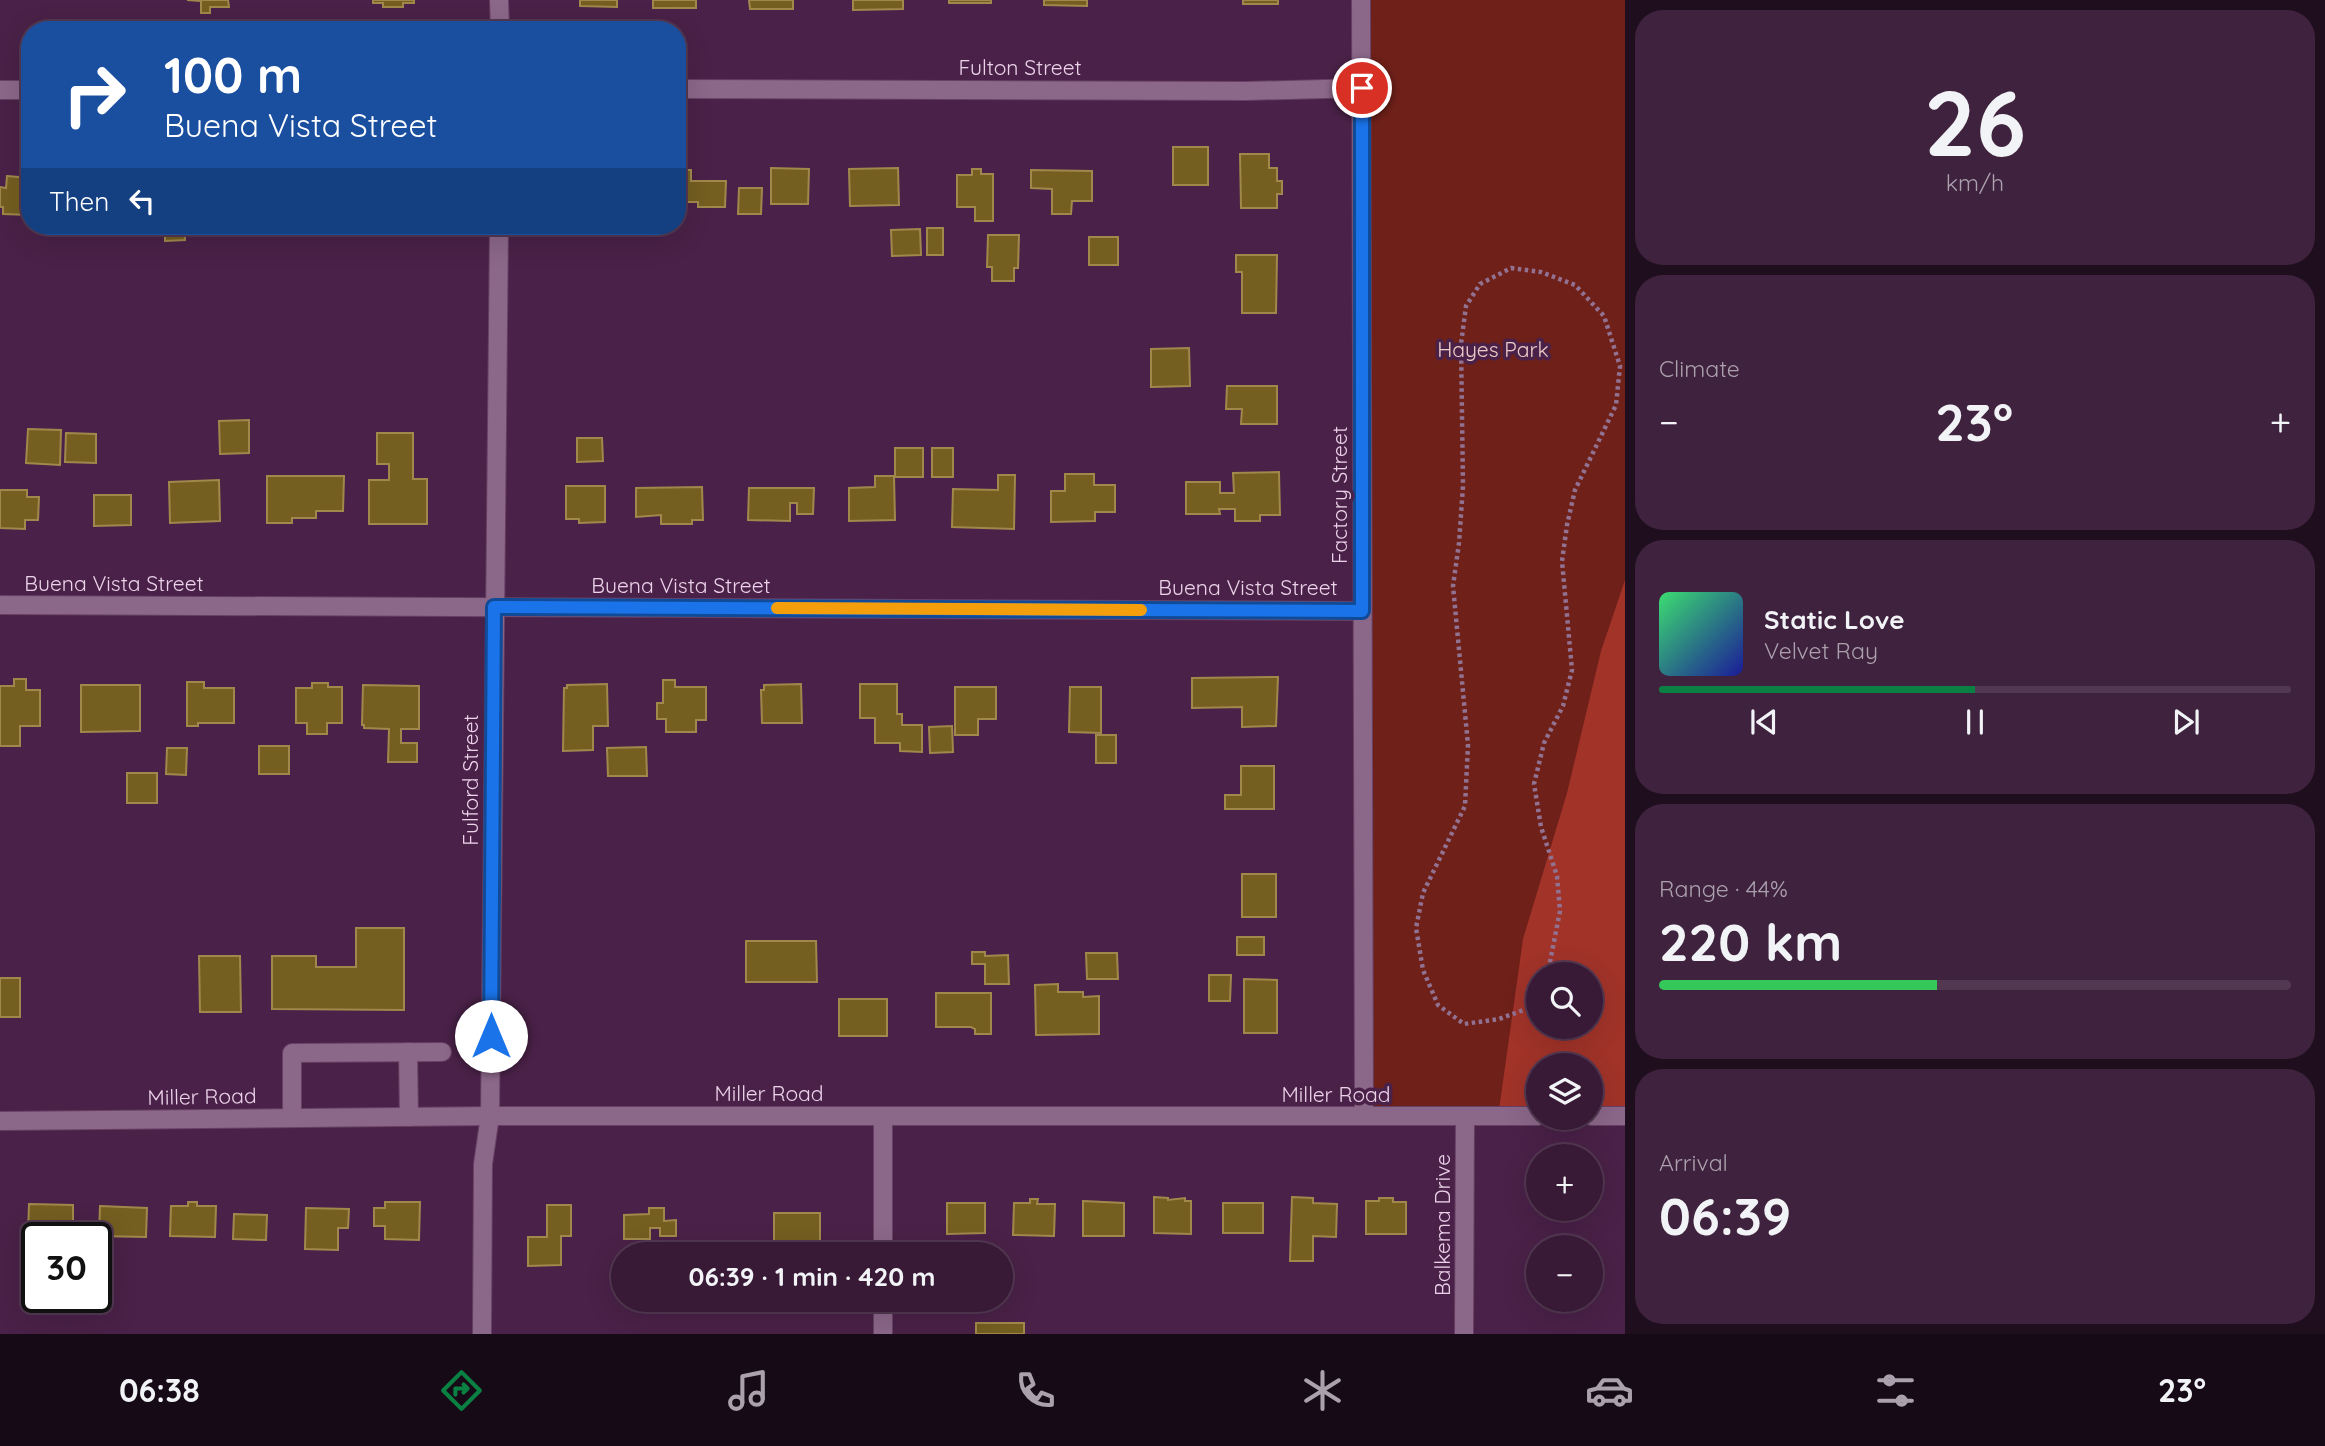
<!DOCTYPE html>
<meta charset="utf-8">
<style>
:root{--surface:#381936;--page:#3f223e;--text:#f1f3f6;--muted:#aba0ad;--line:#523851;--accent:#0b8043}
body{margin:0;font-family:Quicksand,sans-serif;background:var(--page);color:var(--text);height:100vh;display:flex;flex-direction:column;font-size:26px;white-space:nowrap}
*{box-sizing:border-box;margin:0}
p{font-size:23px;color:var(--muted)}
.icon{flex:none;width:38px;height:38px;fill:none;stroke:currentColor;stroke-width:2;stroke-linecap:round;stroke-linejoin:round}
.map{position:relative;flex:1;overflow:hidden}
.sheet{display:flex;flex-direction:column;gap:10px;padding:10px;background:#1f0e1e;width:700px}
.sheet>*{flex:none}
.banner{position:absolute;left:21px;top:21px;width:665px;height:214px;border-radius:28px;box-shadow:0 7px 28px #0002,0 0 0 2px var(--line);background:#1a4fa0;color:#fff;overflow:hidden}
.controls{position:absolute;left:1526px;top:962px;display:grid;gap:14px}
.controls a{display:grid;place-items:center;width:77px;height:77px;border-radius:50%;background:var(--surface);box-shadow:0 7px 28px #0002,0 0 0 2px var(--line);font-size:35px}
.speed{position:absolute;left:21px;top:1222px;display:flex;gap:14px;font-size:35px;font-weight:700;text-align:center}
.speed>*{display:grid;place-content:center;width:91px;height:91px;border-radius:50%;background:var(--surface);box-shadow:0 7px 28px #0002,0 0 0 2px var(--line);line-height:1}
.speed .limit{border:4px solid #111;border-radius:10px;background:#fff;color:#111}
.pin{position:absolute;display:grid;place-items:center;width:60px;height:60px;color:#fff;margin:-30px;border:4px solid #fff;border-radius:50%;box-shadow:0 2px 7px #0007}
.me{position:absolute;width:77px;margin:-38px;rotate:0deg;stroke-linejoin:round;filter:drop-shadow(0 0 5px #0008)}
.turn{display:flex;align-items:center;gap:24px;height:147px;padding:0 28px;font-size:32px}
.turn .icon{width:91px;height:91px;stroke-width:2.5}
.turn b{display:block;font-size:49px;line-height:60px}
.then{display:flex;align-items:center;height:66px;padding:0 28px;background:#0003;gap:14px;font-size:26px}
.big{font-size:52px;font-weight:700;line-height:1.1}
.sheet .tile{flex:1;display:flex;flex-direction:column;justify-content:center;gap:10px;min-width:0;padding:0 24px;border-radius:28px;background:var(--page)}
.sheet .dial{align-items:center;gap:0}
.dial b{font-size:91px;line-height:1}
.song{display:flex;align-items:center;gap:21px}
.cover{width:84px;height:84px;border-radius:10px;background:linear-gradient(135deg,hsl(140 70% 55%),hsl(240 70% 35%))}
.played{height:7px;border-radius:4px;background:linear-gradient(90deg,var(--accent) 50%,var(--line) 50%)}
.keys{display:flex;justify-content:space-around;direction:ltr}
.heat{display:flex;justify-content:space-between;align-items:center;font-size:38px;direction:ltr}
.charge{height:10px;border-radius:5px;background:linear-gradient(90deg,#34c759 44%,var(--line) 0)}
.trip{position:absolute;left:611px;top:1242px;width:402px;height:70px;border-radius:35px;background:var(--surface);box-shadow:0 7px 28px #0002,0 0 0 2px var(--line);font-weight:700;line-height:70px;text-align:center}
.menu{display:flex;height:112px;justify-content:space-around;align-items:center;background:#160a16;color:var(--muted)}
.menu .icon{width:49px;height:49px}
.menu .on{color:var(--accent)}
.menu b{font-size:32px;color:var(--text)}
main{display:flex;flex:1;min-height:0}
.map>svg:first-child{display:block}
.green{fill:#6e2019;fill-rule:evenodd}
.forest{fill:#a13329;fill-rule:evenodd}
.building{fill:#745e20;stroke:#a0884c;stroke-width:2}
.lines{fill:none;stroke-linecap:round;stroke-linejoin:round}
.minor-casing{stroke:#674165;stroke-width:20}
.path{stroke:#937291;stroke-width:4.5;stroke-dasharray:3.5 3.5;stroke-linecap:butt}
.minor{stroke:#8b6789;stroke-width:18}
.route-casing{stroke:#114b97;stroke-width:18}
.route{stroke:#1a73e8;stroke-width:12}
.slow{stroke:#f59e0b;stroke-width:12}
.labels{text-anchor:middle;dominant-baseline:central;stroke-width:7;stroke-linejoin:round;paint-order:stroke}
.street-label{font-size:21px;fill:#ebd2e9;stroke:#4a2148}
.park-label{font-size:21px;fill:#ebccc7;stroke:#4a2148}
</style>
<main>
<div class="map">
<svg width="1625" height="1334" viewBox="0 0 1625 1334">
<rect width="100%" height="100%" fill="#4a2148"/>
<path class="green" d="M1361,0H1625V1116L1591,1066H1538V1116H1364ZM1538,975H1591V1027H1538Z"/>
<path class="forest" d="M1625,580V1116H1591V1066H1538V1116L1498,1117L1523,939L1567,793L1601,651ZM1538,975H1591V1027H1538Z"/>
<g class="building">
<polygon points="187,0 228,0 229,7 210,7 210,13 201,13 201,1"/>
<polygon points="373,0 414,0 414,3 403,3 403,7 383,7 383,3 373,3"/>
<polygon points="580,0 617,0 617,7 580,6"/>
<rect x="653" y="0" width="43" height="8"/>
<polygon points="749,0 793,0 793,9 750,9"/>
<polygon points="853,0 903,0 903,9 853,10"/>
<rect x="949" y="0" width="42" height="3"/>
<polygon points="1044,0 1087,0 1087,6 1044,5"/>
<rect x="1243" y="0" width="35" height="4"/>
<rect x="1173" y="147" width="35" height="38"/>
<polygon points="1240,154 1269,154 1269,168 1277,168 1277,181 1282,181 1282,194 1277,194 1277,208 1241,208"/>
<polygon points="771,168 809,169 808,204 771,204"/>
<polygon points="898,168 899,205 850,206 849,169"/>
<polygon points="972,169 981,169 981,174 993,174 993,221 975,221 975,207 957,207 957,175 972,175"/>
<polygon points="677,170 691,170 691,181 726,181 725,207 698,207 698,202 677,202"/>
<polygon points="1031,170 1092,171 1092,201 1072,201 1071,214 1052,214 1052,189 1031,188"/>
<polygon points="7,176 30,178 30,215 3,214 3,207 0,207 0,187 6,188"/>
<polygon points="739,188 762,188 761,214 738,214"/>
<rect x="107" y="226" width="22" height="8"/>
<polygon points="165,226 184,226 185,240 165,241"/>
<rect x="927" y="228" width="16" height="27"/>
<polygon points="920,229 921,255 892,256 891,230"/>
<polygon points="988,235 1019,235 1018,268 1014,268 1014,281 992,281 992,267 987,267"/>
<rect x="1089" y="237" width="29" height="28"/>
<polygon points="1236,255 1277,255 1276,313 1242,313 1242,272 1236,272"/>
<polygon points="1189,348 1190,386 1151,387 1151,349"/>
<polygon points="1227,386 1277,386 1277,424 1241,424 1242,409 1226,409"/>
<polygon points="249,420 249,453 220,454 219,421"/>
<polygon points="28,429 61,430 60,465 26,463"/>
<polygon points="66,433 96,434 96,463 65,462"/>
<polygon points="377,433 413,433 413,479 427,479 427,524 369,524 369,480 389,480 389,464 377,464"/>
<polygon points="577,438 602,438 603,461 577,462"/>
<rect x="895" y="448" width="28" height="29"/>
<rect x="932" y="448" width="21" height="29"/>
<polygon points="1279,472 1280,515 1260,515 1260,521 1235,521 1235,509 1219,509 1220,514 1186,514 1186,482 1220,482 1220,493 1234,493 1233,473"/>
<polygon points="1065,474 1094,474 1094,485 1115,485 1115,512 1095,512 1095,521 1051,522 1051,491 1065,491"/>
<polygon points="998,475 1015,475 1014,529 952,527 953,489 998,490"/>
<polygon points="267,476 344,476 343,511 316,511 316,518 292,518 292,523 267,523"/>
<polygon points="875,476 894,476 895,520 849,521 849,488 875,487"/>
<polygon points="219,480 220,521 170,523 169,482"/>
<polygon points="566,486 605,486 605,522 579,523 579,519 566,519"/>
<polygon points="702,487 703,520 692,520 692,524 661,524 661,515 636,517 636,488"/>
<polygon points="749,488 814,488 813,514 797,514 797,503 790,503 790,521 748,520"/>
<polygon points="0,490 27,490 27,497 39,497 38,520 25,520 25,529 0,528"/>
<polygon points="94,495 131,495 131,525 94,526"/>
<polygon points="1278,677 1276,726 1242,727 1242,707 1192,708 1192,678"/>
<polygon points="14,679 26,679 26,690 40,690 40,726 20,726 20,746 0,746 0,686 14,686"/>
<polygon points="663,680 675,680 675,687 706,687 706,720 696,720 696,732 666,732 666,719 657,719 657,703 663,703"/>
<polygon points="187,682 204,682 204,688 234,688 234,723 198,723 198,726 187,726"/>
<polygon points="312,683 328,683 328,687 342,687 342,723 327,723 327,734 307,734 307,723 296,723 296,688 312,688"/>
<polygon points="607,684 608,726 593,726 593,750 563,751 564,688 567,688 567,685"/>
<polygon points="801,684 802,723 762,723 761,690 764,690 764,685"/>
<polygon points="860,684 897,684 897,714 902,714 902,725 922,725 922,752 900,751 900,743 875,743 875,718 860,718"/>
<polygon points="81,685 140,685 140,731 81,732"/>
<polygon points="363,685 419,686 419,729 401,729 401,743 417,743 417,762 388,762 389,729 364,728 364,725 362,725"/>
<polygon points="955,687 996,687 996,719 978,719 978,735 955,735"/>
<polygon points="1070,687 1101,687 1101,733 1069,732"/>
<polygon points="952,726 953,752 930,753 929,727"/>
<rect x="1096" y="735" width="20" height="28"/>
<rect x="259" y="746" width="30" height="28"/>
<polygon points="646,747 647,776 608,776 607,748"/>
<polygon points="167,748 187,748 186,775 166,774"/>
<polygon points="1241,766 1274,766 1274,809 1225,809 1225,795 1241,795"/>
<rect x="127" y="773" width="30" height="30"/>
<rect x="1242" y="874" width="34" height="43"/>
<polygon points="356,928 404,928 404,1010 272,1009 272,956 316,956 316,967 356,967"/>
<rect x="1237" y="937" width="27" height="18"/>
<polygon points="746,941 816,941 817,982 746,982"/>
<polygon points="972,952 985,952 985,956 1008,955 1009,984 985,984 985,964 972,964"/>
<polygon points="1086,953 1117,953 1118,979 1087,979"/>
<polygon points="199,956 240,956 241,1012 200,1012"/>
<polygon points="1209,975 1231,975 1230,1001 1209,1001"/>
<rect x="0" y="978" width="20" height="39"/>
<polygon points="1244,979 1277,980 1277,1033 1244,1033"/>
<polygon points="1058,984 1058,992 1083,992 1083,997 1099,996 1099,1034 1036,1035 1035,985"/>
<polygon points="936,993 991,993 991,1034 975,1034 975,1029 971,1027 936,1027"/>
<rect x="839" y="999" width="48" height="37"/>
<polygon points="1154,1197 1168,1198 1168,1200 1185,1198 1185,1201 1191,1201 1191,1234 1154,1233"/>
<polygon points="1292,1197 1313,1198 1313,1203 1337,1204 1336,1237 1313,1236 1313,1261 1290,1261"/>
<polygon points="1379,1198 1393,1198 1393,1202 1406,1202 1406,1234 1366,1234 1366,1201 1379,1201"/>
<polygon points="1030,1199 1038,1199 1037,1204 1055,1204 1054,1236 1013,1235 1014,1203 1030,1203"/>
<polygon points="1083,1201 1124,1203 1124,1236 1083,1236"/>
<polygon points="188,1202 197,1202 197,1206 216,1206 215,1237 170,1236 171,1206 188,1206"/>
<polygon points="385,1202 420,1202 419,1240 385,1239 385,1226 374,1226 374,1208 385,1208"/>
<polygon points="947,1203 985,1203 985,1233 947,1234"/>
<rect x="1223" y="1203" width="40" height="30"/>
<polygon points="29,1204 73,1205 73,1234 28,1233"/>
<polygon points="547,1205 571,1205 571,1236 561,1236 561,1265 528,1266 528,1237 547,1237"/>
<polygon points="100,1206 147,1208 146,1237 99,1236"/>
<polygon points="306,1208 349,1209 348,1228 338,1228 338,1250 305,1249"/>
<polygon points="649,1208 664,1208 664,1221 676,1220 676,1236 660,1236 660,1228 650,1228 650,1239 624,1239 624,1215 649,1214"/>
<rect x="774" y="1213" width="46" height="31"/>
<polygon points="234,1214 267,1215 266,1240 233,1239"/>
<rect x="976" y="1323" width="48" height="11"/>
</g>
<g class="lines">
<defs>
<g id="minor">
<polyline points="499,0 500,30"/>
<polyline points="1361,0 1364,1116"/>
<polyline points="677,89 1247,91 1362,88"/>
<polyline points="0,90 30,90"/>
<polyline points="0,605 1362,611"/>
<polyline points="408,1052 409,1117"/>
<polyline points="883,1116 883,1255"/>
<polyline points="1591,1116 1625,1116"/>
<polyline points="292,1118 292,1053 442,1052"/>
<polyline points="0,1121 490,1116 1538,1116"/>
<polyline points="883,1300 883,1334"/>
<polyline points="482,1334 483,1164 490,1116 499,226"/>
<polyline points="1464,1334 1465,1117"/>
</g>
</defs>
<use href="#minor" class="minor-casing"/>
<polyline class="path" points="1538,989 1529,1008 1499,1019 1464,1024 1438,1005 1423,970 1416,928 1423,893 1465,806 1468,745 1453,586 1459,543 1463,486 1461,344 1466,306 1480,284 1511,268 1541,272 1575,285 1604,316 1620,366 1616,405 1575,490 1567,525 1562,561 1572,670 1563,706 1544,743 1534,784 1541,827 1557,876 1560,911 1549,967 1545,975"/>
<use href="#minor" class="minor"/>
</g>
<g class="lines">
<defs>
<polyline id="route" points="491,1036 494,607 1362,611 1362,88"/>
</defs>
<use href="#route" class="route-casing"/>
<use href="#route" class="route"/>
<polyline class="slow" points="777,608 1141,610"/>
</g>
<g class="labels">
<g class="street-label">
<text x="1020" y="67">Fulton Street</text>
<text transform="translate(1339 495) rotate(-90)">Factory Street</text>
<text x="114" y="583">Buena Vista Street</text>
<text x="681" y="585">Buena Vista Street</text>
<text x="1248" y="587">Buena Vista Street</text>
<text transform="translate(470 780) rotate(-90)">Fulford Street</text>
<text x="769" y="1093">Miller Road</text>
<text x="1336" y="1094">Miller Road</text>
<text transform="translate(202 1096) rotate(-1)">Miller Road</text>
<text transform="translate(1442 1225) rotate(-90)">Balkema Drive</text>
</g>
<g class="park-label">
<text x="1493" y="349">Hayes Park</text>
</g>
</g>
</svg>
<div class="controls">
<a><svg class="icon" aria-label="search" viewBox="0 0 24 24"><circle cx="10" cy="10" r="6"/><path d="M15 15l6 6"/></svg></a>
<a><svg class="icon" aria-label="layers" viewBox="0 0 24 24"><path d="M12 4l9 5-9 5-9-5zM3 14l9 5 9-5"/></svg></a>
<a>+</a>
<a>−</a>
</div>
<div class="speed"><div class="limit">30</div></div>
<div class="pin" style="left:1362px;top:88px;background:#d93025"><svg class="icon" aria-label="arrive" viewBox="0 0 24 24"><path d="M6 21V4h12l-3 4 3 4H6"/></svg></div>
<svg class="me" style="left:491px;top:1036px" viewBox="-20 -20 40 40"><circle r="19" fill="#fff"/><path d="M0-13L10 11 0 6-10 11z" fill="#1a73e8"/></svg>
<div class="trip">06:39 · 1 min · 420 m</div>
<div class="banner">
<div class="turn"><svg class="icon" aria-label="right" viewBox="0 0 24 24"><path d="M7 20v-9h11M14 6l5 5-5 5"/></svg><div><b>100 m</b>Buena Vista Street</div></div>
<div class="then">Then<svg class="icon" aria-label="left" viewBox="0 0 24 24"><path d="M17 20v-9H6M10 6l-5 5 5 5"/></svg></div>
</div>
</div>
<section class="sheet">
<div class="tile dial"><b>26</b><p>km/h</p></div>
<div class="tile"><p>Climate</p>
<div class="heat"><a>−</a><b class="big">23°</b><a>+</a></div>
</div>
<div class="tile">
<div class="song"><i class="cover"></i><div><b>Static Love</b><p>Velvet Ray</p></div></div>
<div class="played"></div>
<div class="keys"><svg class="icon" aria-label="previous" viewBox="0 0 24 24"><path d="M18 5L8 12l10 7zM5 5v14"/></svg><svg class="icon" aria-label="pause" viewBox="0 0 24 24"><path d="M8 5v14M16 5v14"/></svg><svg class="icon" aria-label="next" viewBox="0 0 24 24"><path d="M6 5l10 7-10 7zM19 5v14"/></svg></div>
</div>
<div class="tile"><p>Range · 44%</p><b class="big">220 km</b><div class="charge"></div></div>
<div class="tile"><p>Arrival</p><b class="big">06:39</b></div>
</section>
</main>
<nav class="menu">
<b>06:38</b>
<svg class="icon on" aria-label="directions" viewBox="0 0 24 24"><path d="M12 3l9 9-9 9-9-9zM9 14v-3h6M13 9l2 2-2 2"/></svg>
<svg class="icon" aria-label="music" viewBox="0 0 24 24"><path d="M9 18V5l10-2v13"/><circle cx="6" cy="18" r="3"/><circle cx="16" cy="16" r="3"/></svg>
<svg class="icon" aria-label="phone" viewBox="0 0 24 24"><path d="M5 4h4l2 5-3 2q2 4 5 5l2-3 5 2v4C11 20 4 13 5 4z"/></svg>
<svg class="icon" aria-label="climate" viewBox="0 0 24 24"><path d="M12 3v18M4 7l16 10M4 17L20 7"/></svg>
<svg class="icon" aria-label="car" viewBox="0 0 24 24"><path d="M5 17H2v-5l4-1 3-4h7l3 4 3 1v5h-3M9 17h6M6 11h13"/><circle cx="7" cy="17" r="2"/><circle cx="17" cy="17" r="2"/></svg>
<svg class="icon" aria-label="filters" viewBox="0 0 24 24"><path d="M4 7h16M4 17h16"/><circle cx="9" cy="7" r="2"/><circle cx="15" cy="17" r="2"/></svg>
<b>23°</b>
</nav>
